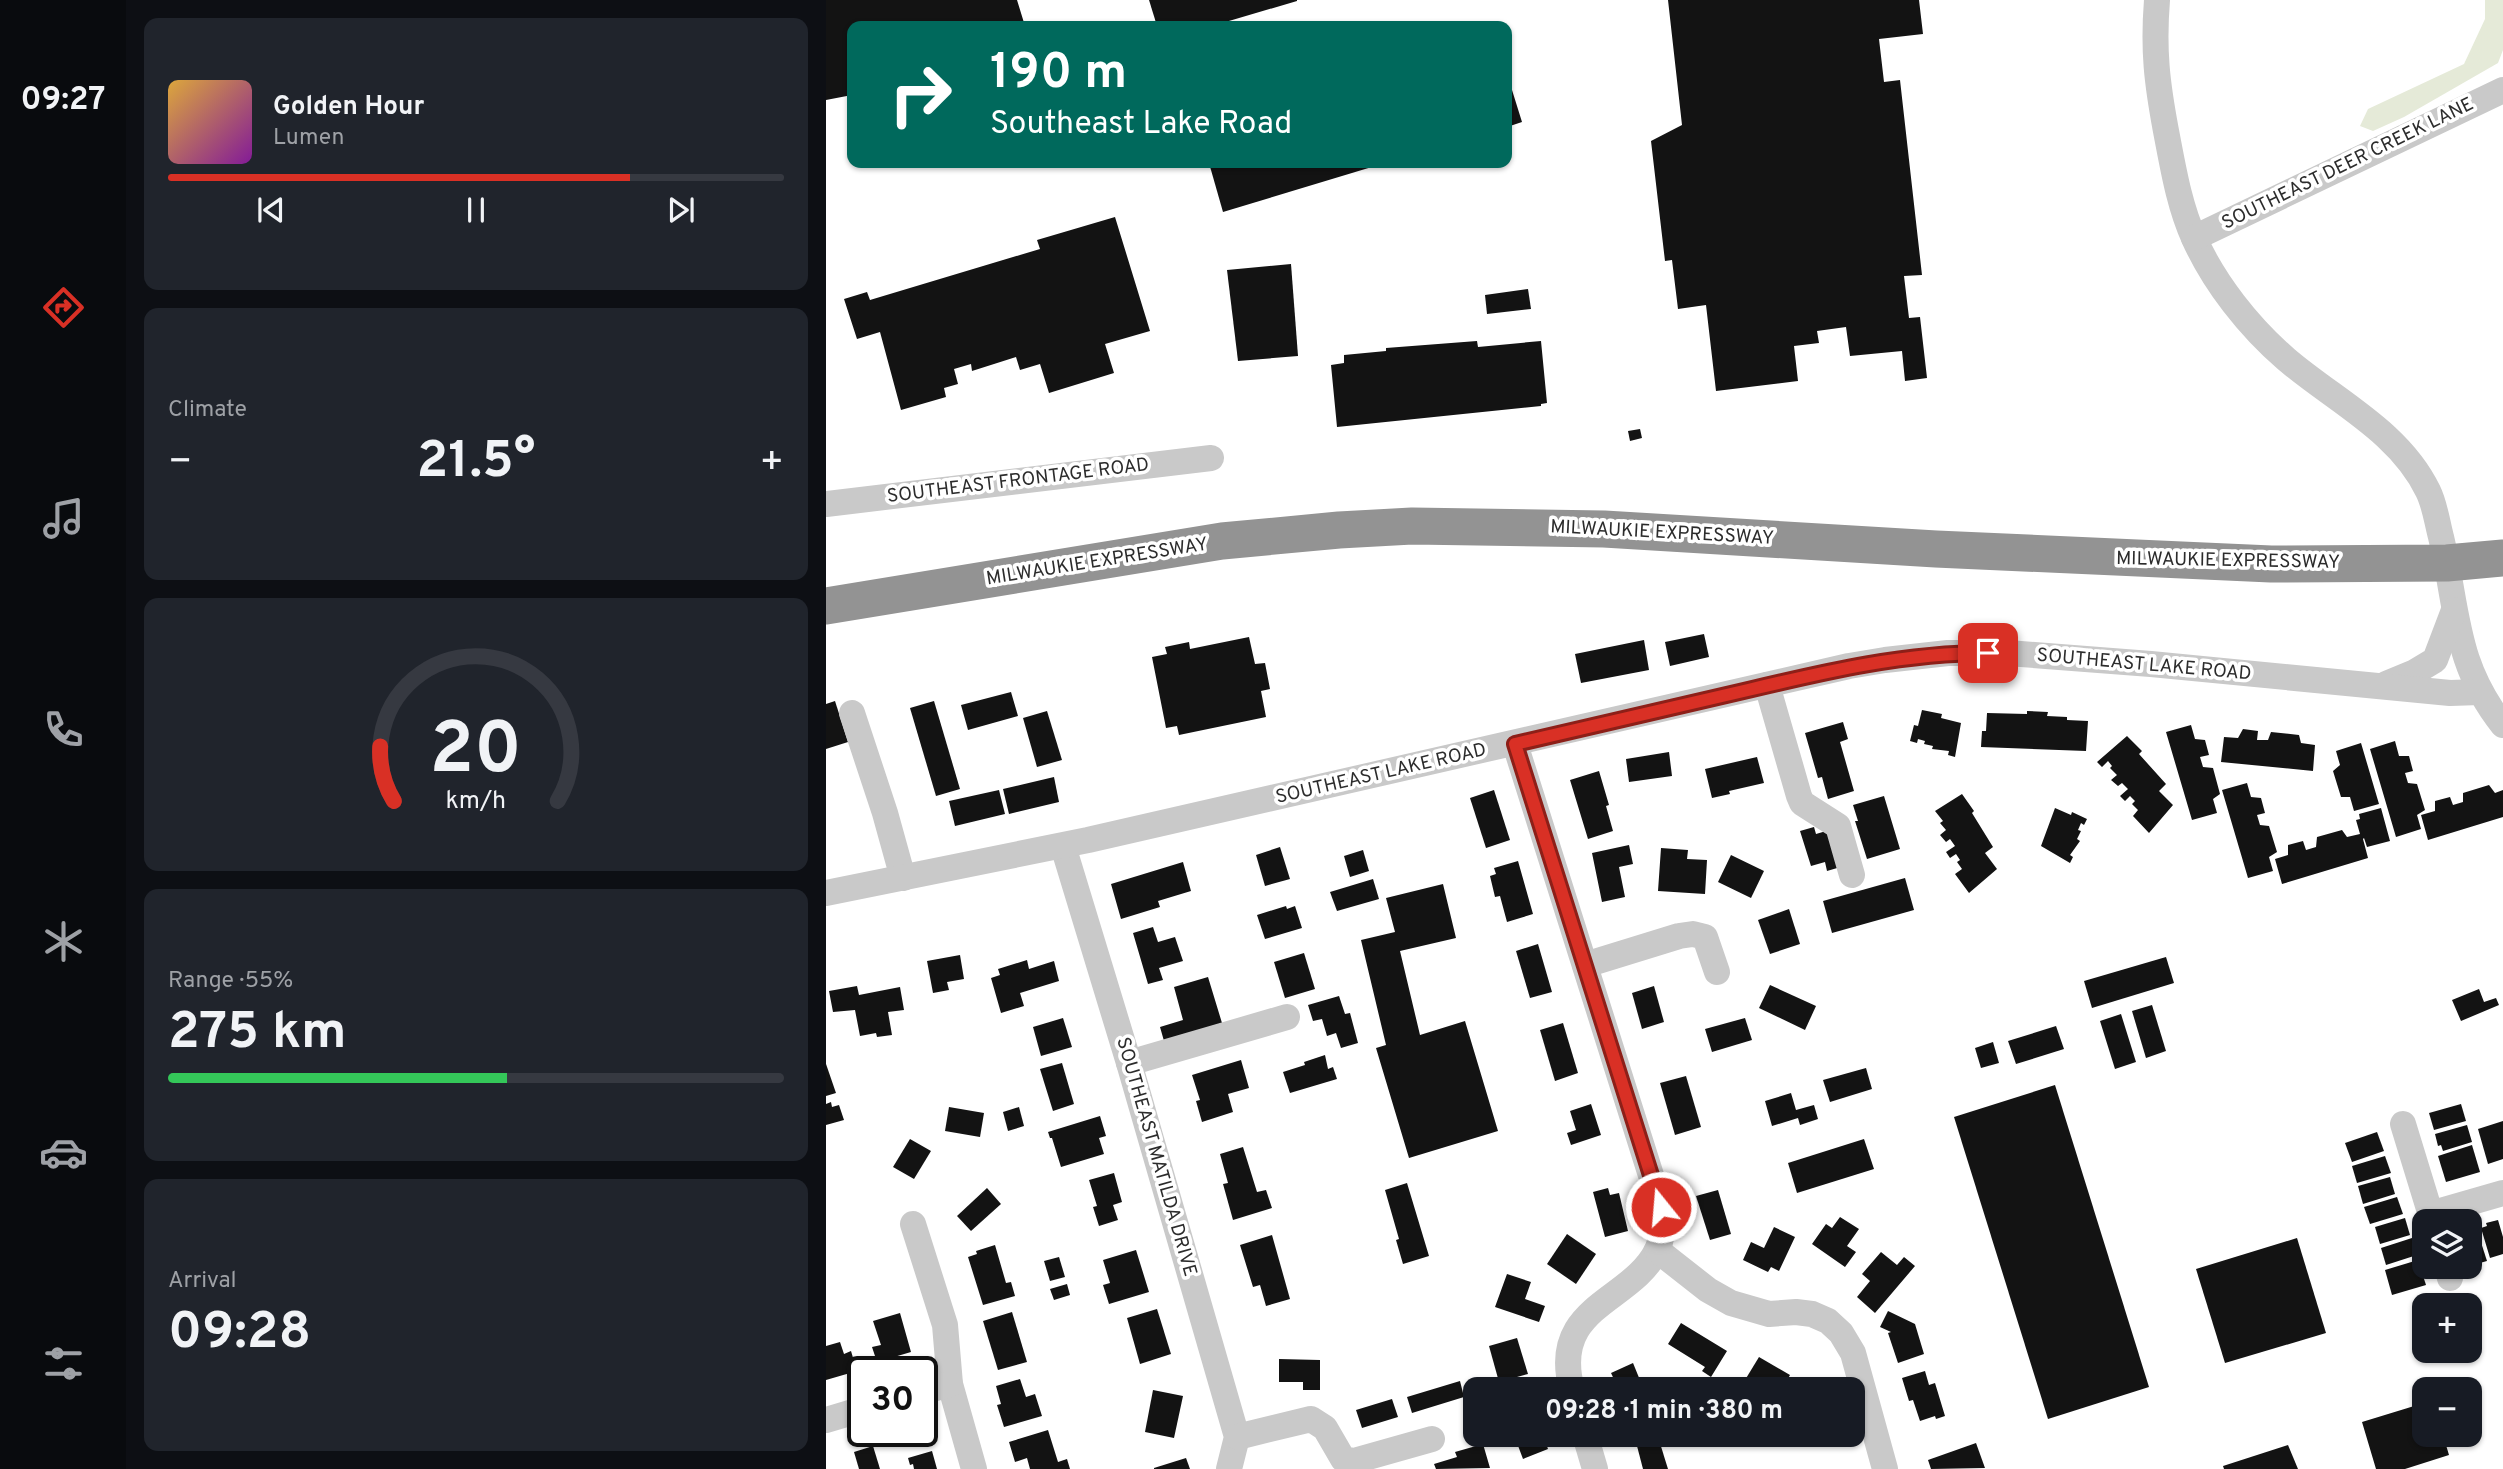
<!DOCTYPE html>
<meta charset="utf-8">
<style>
:root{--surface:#171b24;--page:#20242c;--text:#f1f3f6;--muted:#9ea1a6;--line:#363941;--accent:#d93025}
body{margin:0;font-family:Overpass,sans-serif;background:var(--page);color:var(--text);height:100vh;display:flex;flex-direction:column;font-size:26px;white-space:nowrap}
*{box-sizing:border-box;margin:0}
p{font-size:23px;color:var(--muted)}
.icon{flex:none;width:38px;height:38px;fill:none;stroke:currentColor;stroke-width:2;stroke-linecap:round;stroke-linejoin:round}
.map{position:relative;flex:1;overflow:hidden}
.side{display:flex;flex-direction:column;gap:18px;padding:18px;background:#0d0f14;width:700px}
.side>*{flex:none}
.top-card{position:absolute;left:21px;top:21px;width:665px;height:147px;border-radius:14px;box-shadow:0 2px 5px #0004;background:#00695c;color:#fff;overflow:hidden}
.controls{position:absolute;left:1586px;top:1209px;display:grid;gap:14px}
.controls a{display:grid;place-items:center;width:70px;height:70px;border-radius:14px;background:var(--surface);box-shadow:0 2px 5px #0004;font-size:35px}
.speed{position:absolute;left:21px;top:1356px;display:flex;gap:14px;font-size:35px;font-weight:700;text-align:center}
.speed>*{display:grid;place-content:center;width:91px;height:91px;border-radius:50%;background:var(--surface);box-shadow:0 2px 5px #0004;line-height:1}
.speed .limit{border:4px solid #111;border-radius:10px;background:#fff;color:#111}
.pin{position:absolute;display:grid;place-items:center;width:60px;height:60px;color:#fff;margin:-30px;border-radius:14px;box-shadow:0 4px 10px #0006}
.me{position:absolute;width:77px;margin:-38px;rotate:343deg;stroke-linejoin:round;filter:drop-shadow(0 0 5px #0008)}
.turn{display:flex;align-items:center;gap:24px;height:147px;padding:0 28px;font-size:32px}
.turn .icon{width:91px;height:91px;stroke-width:2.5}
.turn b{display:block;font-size:49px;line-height:60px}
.big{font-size:52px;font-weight:700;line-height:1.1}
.side .card{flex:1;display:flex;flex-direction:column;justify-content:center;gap:10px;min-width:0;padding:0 24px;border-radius:14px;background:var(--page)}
.side .dial{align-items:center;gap:0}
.dial svg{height:182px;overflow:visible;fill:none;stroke:var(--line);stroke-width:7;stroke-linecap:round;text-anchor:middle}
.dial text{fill:var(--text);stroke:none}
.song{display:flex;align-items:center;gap:21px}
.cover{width:84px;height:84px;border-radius:10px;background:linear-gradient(135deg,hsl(40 70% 55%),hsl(290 70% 35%))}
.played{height:7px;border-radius:4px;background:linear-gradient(90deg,var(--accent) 75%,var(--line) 75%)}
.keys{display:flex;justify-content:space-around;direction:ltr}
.heat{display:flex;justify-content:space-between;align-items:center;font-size:38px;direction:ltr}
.charge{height:10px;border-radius:5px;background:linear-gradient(90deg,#34c759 55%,var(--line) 0)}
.trip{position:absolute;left:637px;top:1377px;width:402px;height:70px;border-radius:14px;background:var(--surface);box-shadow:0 2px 5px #0004;font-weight:700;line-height:70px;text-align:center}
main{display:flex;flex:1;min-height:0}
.menu{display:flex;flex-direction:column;width:126px;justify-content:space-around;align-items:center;background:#090b0e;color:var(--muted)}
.menu .icon{width:49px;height:49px}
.menu .current{color:var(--accent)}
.menu b{font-size:32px;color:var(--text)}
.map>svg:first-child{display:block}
.green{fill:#e5ead8}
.building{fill:#131313}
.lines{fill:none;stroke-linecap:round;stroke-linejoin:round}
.minor{stroke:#c9c9c9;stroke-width:26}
.highway{stroke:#939393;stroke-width:37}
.route-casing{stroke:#8d1f18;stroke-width:18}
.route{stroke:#d93025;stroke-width:12}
.labels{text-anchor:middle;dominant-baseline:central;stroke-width:7;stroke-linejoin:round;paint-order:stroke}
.street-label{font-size:19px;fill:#2c2c2c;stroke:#fff}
</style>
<main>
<nav class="menu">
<b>09:27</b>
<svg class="icon current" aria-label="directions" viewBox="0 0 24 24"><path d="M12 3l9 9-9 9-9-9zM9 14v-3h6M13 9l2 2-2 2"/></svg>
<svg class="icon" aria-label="music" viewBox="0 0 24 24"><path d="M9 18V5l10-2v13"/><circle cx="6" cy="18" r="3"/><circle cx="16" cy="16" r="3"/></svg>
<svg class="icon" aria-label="phone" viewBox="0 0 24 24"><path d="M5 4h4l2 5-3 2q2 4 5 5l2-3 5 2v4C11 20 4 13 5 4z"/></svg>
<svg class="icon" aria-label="climate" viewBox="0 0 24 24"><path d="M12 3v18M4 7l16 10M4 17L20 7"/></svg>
<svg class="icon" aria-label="car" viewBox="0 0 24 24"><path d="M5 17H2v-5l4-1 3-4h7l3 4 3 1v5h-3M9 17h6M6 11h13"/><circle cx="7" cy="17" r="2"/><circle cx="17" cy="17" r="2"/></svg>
<svg class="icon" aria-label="filters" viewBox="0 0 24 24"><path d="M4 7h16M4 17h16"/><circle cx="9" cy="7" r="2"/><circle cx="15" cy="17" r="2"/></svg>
</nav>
<section class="side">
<div class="card">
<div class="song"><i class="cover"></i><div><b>Golden Hour</b><p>Lumen</p></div></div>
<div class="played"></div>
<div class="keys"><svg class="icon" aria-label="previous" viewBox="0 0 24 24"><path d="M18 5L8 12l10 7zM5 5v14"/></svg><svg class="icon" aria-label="pause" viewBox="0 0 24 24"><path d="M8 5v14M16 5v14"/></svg><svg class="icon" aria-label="next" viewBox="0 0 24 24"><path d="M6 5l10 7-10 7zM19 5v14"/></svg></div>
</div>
<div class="card"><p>Climate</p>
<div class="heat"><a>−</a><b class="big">21.5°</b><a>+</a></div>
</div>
<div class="card dial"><svg viewBox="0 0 100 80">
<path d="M14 69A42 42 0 1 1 86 69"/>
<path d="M14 69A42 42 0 0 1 8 45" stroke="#d93025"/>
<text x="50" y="56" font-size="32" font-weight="700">20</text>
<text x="50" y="72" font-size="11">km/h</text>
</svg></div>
<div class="card"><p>Range · 55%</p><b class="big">275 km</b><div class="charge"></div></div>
<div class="card"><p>Arrival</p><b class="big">09:28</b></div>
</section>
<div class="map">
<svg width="1677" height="1469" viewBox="0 0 1677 1469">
<rect width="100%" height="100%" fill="#fff"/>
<polygon class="green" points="1659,0 1677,0 1677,50 1672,63 1578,117 1547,131 1534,126 1542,109 1638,64 1659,19"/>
<g class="building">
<polygon points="0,0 191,0 199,26 26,26 26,95 0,100"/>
<polygon points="323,0 471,0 471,1 386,26 331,26"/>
<polygon points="842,0 1093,0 1097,34 1053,39 1058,82 1074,80 1096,275 1078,276 1083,318 1094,317 1101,378 1079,381 1076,351 1024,356 1020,327 991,331 993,343 968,346 972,381 890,391 880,305 852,309 846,260 839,261 825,141 856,125"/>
<polygon points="681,74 696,122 681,127"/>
<polygon points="383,163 559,163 397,212"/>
<polygon points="289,217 324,331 279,344 288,373 223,393 214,364 194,370 190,357 146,371 145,364 128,369 132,384 118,388 120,397 75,410 54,332 31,339 18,299 41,292 44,300 214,249 211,240"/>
<polygon points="465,264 472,356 412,361 401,270"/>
<polygon points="702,289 705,309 661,314 659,295"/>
<polygon points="651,341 652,347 715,341 721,403 715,404 715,406 511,427 505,365 518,363 518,355 560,351 560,348"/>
<polygon points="814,429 816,438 804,441 802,431"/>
<polygon points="878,634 883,657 844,666 839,642"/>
<polygon points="423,637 429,664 439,663 444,689 435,691 440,717 353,735 351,726 340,728 326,657 341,654 339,647 363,642 364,649"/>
<polygon points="818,640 823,670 755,683 749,654"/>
<polygon points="185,692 192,716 142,730 135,705"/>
<polygon points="9,701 22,742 0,749 0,704"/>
<polygon points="108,701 134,789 110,796 84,708"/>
<polygon points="1096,710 1116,714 1115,718 1135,723 1129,757 1122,755 1123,751 1106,749 1107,746 1098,744 1099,741 1092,739 1091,743 1084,741 1088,725 1092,726"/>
<polygon points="221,711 236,760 211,767 197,718"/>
<polygon points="1201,711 1222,712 1221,716 1241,717 1241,720 1262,721 1260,751 1155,747 1156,731 1160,731 1161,713 1201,714"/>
<polygon points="1017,722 1022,739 1014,742 1028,791 1002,799 996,777 992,778 979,733"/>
<polygon points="1365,725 1369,739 1379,740 1383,755 1374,757 1377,767 1387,768 1394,794 1387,799 1391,813 1366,820 1340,732"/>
<polygon points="1417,729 1432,731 1431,740 1442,740 1445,732 1473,735 1475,743 1489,745 1487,771 1395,762 1398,737 1412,738"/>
<polygon points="1301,736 1316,751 1313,754 1340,784 1333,791 1347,805 1323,833 1307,816 1312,810 1306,804 1309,801 1304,796 1299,801 1294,796 1302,789 1296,783 1292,786 1285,780 1291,775 1284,768 1286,766 1282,761 1276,767 1271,762"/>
<polygon points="1569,741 1573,756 1583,756 1587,771 1579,773 1582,783 1591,784 1599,810 1591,815 1595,829 1570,837 1544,749"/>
<polygon points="1535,743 1553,804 1528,811 1524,797 1515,797 1507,771 1514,765 1510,751"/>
<polygon points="843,752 846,776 803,782 800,759"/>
<polygon points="931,757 938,783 903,791 904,794 886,798 879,769"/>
<polygon points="773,771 783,805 780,806 787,831 762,839 744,780"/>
<polygon points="228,777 233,802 183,814 177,789"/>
<polygon points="1421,783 1425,797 1435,798 1439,813 1431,815 1434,825 1443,826 1451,852 1443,857 1447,871 1422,878 1396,790"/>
<polygon points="1663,785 1669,793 1677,790 1677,817 1602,840 1595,815 1609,811 1609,801 1624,797 1627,805 1637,802 1637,793"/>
<polygon points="173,790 179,814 129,826 123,801"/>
<polygon points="668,790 684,840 660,848 644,798"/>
<polygon points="1136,794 1148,811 1146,813 1167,847 1159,853 1171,869 1143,893 1129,874 1136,869 1131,862 1134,860 1130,854 1124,858 1120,852 1129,846 1124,839 1120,842 1114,835 1120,830 1114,823 1117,821 1109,811"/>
<polygon points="1058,796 1074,849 1041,859 1029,821 1032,821 1027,805"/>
<polygon points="1229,808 1245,815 1246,812 1261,819 1258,825 1255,823 1252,830 1255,831 1251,839 1254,841 1244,855 1247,857 1244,863 1215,846"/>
<polygon points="1555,808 1564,841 1541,847 1538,838 1537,839 1542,858 1456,884 1449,859 1462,855 1462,845 1477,841 1480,850 1490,847 1491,837 1516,830 1521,837 1534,834 1530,820 1534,819 1533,814"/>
<polygon points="988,827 990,834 1007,829 1018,866 1001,871 999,862 985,866 974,831"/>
<polygon points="803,845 807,864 793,867 799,897 776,902 766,853"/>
<polygon points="454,847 464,879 439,886 430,855"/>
<polygon points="835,848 862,850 861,859 881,860 879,894 832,891"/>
<polygon points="537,850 543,871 524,877 518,856"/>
<polygon points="905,855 938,871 925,898 892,882"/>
<polygon points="692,861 707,914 681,922 674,896 669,897 664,876 670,874 668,868"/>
<polygon points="357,862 365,891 332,901 334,907 295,919 285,884"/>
<polygon points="1079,878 1088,910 1006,933 997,901"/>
<polygon points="547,879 553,899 511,911 504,892"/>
<polygon points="617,884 630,938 574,951 594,1035 639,1021 672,1131 583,1158 550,1048 560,1045 535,940 569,932 560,898"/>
<polygon points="460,906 461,909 469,906 476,928 439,939 431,915"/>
<polygon points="963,909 974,944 944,954 932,920"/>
<polygon points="327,927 332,942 349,937 357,961 333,968 337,980 322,984 307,933"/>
<polygon points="712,944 726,992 704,998 690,951"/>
<polygon points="478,953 489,989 459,998 448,962"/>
<polygon points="134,955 138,979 121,982 123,990 107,993 101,961"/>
<polygon points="1340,957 1348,983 1266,1008 1258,981"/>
<polygon points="201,960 203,969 228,961 233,981 194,993 198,1006 175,1013 165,978 174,975 172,969"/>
<polygon points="382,977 396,1023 338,1041 334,1027 357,1020 348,987"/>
<polygon points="944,985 990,1006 979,1030 933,1008"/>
<polygon points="31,986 33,995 74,987 78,1010 62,1012 66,1035 51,1037 50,1033 34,1036 29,1010 7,1012 3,991"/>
<polygon points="828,986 838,1022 816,1029 806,993"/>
<polygon points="1653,989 1658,1002 1670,998 1673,1005 1635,1021 1626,1000"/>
<polygon points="513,996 519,1014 524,1013 532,1043 515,1048 510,1033 501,1036 496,1019 487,1021 482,1005"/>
<polygon points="1326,1005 1340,1051 1320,1058 1306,1011"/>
<polygon points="1295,1014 1310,1062 1289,1069 1274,1021"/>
<polygon points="237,1018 246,1047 215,1056 207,1027"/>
<polygon points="919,1018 926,1040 886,1052 879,1029"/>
<polygon points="737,1023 752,1073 729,1081 714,1030"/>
<polygon points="1230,1026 1238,1049 1190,1064 1182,1041"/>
<polygon points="1167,1042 1173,1063 1155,1068 1149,1048"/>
<polygon points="499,1055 502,1069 507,1067 511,1079 464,1093 457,1072 479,1065 478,1062"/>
<polygon points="415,1060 423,1088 402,1094 407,1112 376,1122 370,1101 374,1100 366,1075"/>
<polygon points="236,1063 248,1104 227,1111 214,1069"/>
<polygon points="0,1064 10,1093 0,1096"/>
<polygon points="1040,1068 1046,1089 1004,1102 997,1080"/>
<polygon points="860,1076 875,1127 849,1135 834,1083"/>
<polygon points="1229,1085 1323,1387 1222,1419 1128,1117"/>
<polygon points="965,1093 970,1110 988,1105 992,1119 974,1125 972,1118 946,1126 939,1101"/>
<polygon points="5,1102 6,1107 13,1105 18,1120 0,1125 0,1104"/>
<polygon points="765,1104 775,1135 745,1145 741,1133 750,1130 744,1111"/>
<polygon points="1635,1104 1640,1121 1608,1130 1603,1113"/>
<polygon points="123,1107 158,1113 154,1137 119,1131"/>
<polygon points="193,1107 198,1126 182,1131 177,1112"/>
<polygon points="274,1116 280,1136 273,1138 278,1154 235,1167 226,1138 224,1138 222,1132"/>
<polygon points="1677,1121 1677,1159 1662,1164 1652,1129"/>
<polygon points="1641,1125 1646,1142 1617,1151 1615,1145 1612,1146 1609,1134"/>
<polygon points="1551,1132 1558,1151 1526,1162 1519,1143"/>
<polygon points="84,1139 105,1151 88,1179 67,1167"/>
<polygon points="1038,1139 1048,1169 971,1193 962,1163"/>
<polygon points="1646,1145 1654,1172 1620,1182 1612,1156"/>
<polygon points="417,1147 431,1192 440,1190 446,1208 407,1220 397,1184 402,1183 394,1154"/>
<polygon points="1559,1156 1565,1173 1531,1183 1526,1166"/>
<polygon points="288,1173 296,1202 287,1205 292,1220 273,1226 267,1207 271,1206 263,1180"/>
<polygon points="1564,1177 1569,1194 1537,1204 1532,1186"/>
<polygon points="581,1183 603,1256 577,1264 570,1240 573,1239 559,1190"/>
<polygon points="161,1188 175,1204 145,1231 131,1216"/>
<polygon points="782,1188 784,1195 793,1193 802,1231 779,1237 767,1192"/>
<polygon points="892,1190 905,1234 884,1240 870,1196"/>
<polygon points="1571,1197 1577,1214 1544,1224 1538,1207"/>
<polygon points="1014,1217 1033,1229 1021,1246 1030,1252 1019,1267 986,1244 1000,1224 1006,1228"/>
<polygon points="1579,1218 1584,1235 1554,1244 1549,1227"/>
<polygon points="1672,1220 1677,1237 1677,1254 1664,1258 1655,1228 1661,1226 1660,1223"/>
<polygon points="948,1227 969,1237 953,1271 945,1267 942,1272 917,1260 925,1242 938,1248"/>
<polygon points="1650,1227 1661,1261 1643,1266 1643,1229"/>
<polygon points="741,1234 770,1254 750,1284 721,1264"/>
<polygon points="446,1235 464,1299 440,1306 434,1285 427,1287 414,1245"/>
<polygon points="1471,1238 1500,1333 1399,1363 1370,1269"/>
<polygon points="1586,1238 1591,1255 1560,1265 1555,1248"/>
<polygon points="169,1245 180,1283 185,1282 189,1296 157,1305 142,1257 151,1254 150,1251"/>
<polygon points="310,1250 323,1292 283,1304 277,1285 284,1283 277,1260"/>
<polygon points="1055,1252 1071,1265 1078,1257 1089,1266 1049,1313 1031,1297 1044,1281 1036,1274"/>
<polygon points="233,1257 239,1277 224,1281 218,1261"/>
<polygon points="1592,1260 1600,1285 1566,1295 1559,1270"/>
<polygon points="681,1274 705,1282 699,1299 719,1306 713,1322 669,1307"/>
<polygon points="241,1284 244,1295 228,1300 224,1289"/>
<polygon points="331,1309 345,1354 314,1364 301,1318"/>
<polygon points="1062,1311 1089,1324 1098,1354 1072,1363 1062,1333 1065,1332 1054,1327"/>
<polygon points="186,1312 201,1362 172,1370 157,1321"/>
<polygon points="74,1313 85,1352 51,1362 46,1347 55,1345 47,1321"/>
<polygon points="855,1323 901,1351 885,1377 876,1371 879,1367 842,1344"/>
<polygon points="691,1338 702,1374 673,1382 663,1346"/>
<polygon points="14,1342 18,1354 25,1351 31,1371 0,1380 0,1346"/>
<polygon points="933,1357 964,1375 956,1390 936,1390 919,1380"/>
<polygon points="453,1359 494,1360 494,1390 477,1390 477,1382 453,1382"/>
<polygon points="807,1363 818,1390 793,1390 785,1373"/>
<polygon points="1099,1371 1103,1385 1109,1383 1119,1416 1110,1419 1109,1416 1094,1421 1087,1400 1083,1401 1076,1378"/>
<polygon points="194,1379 200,1397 209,1394 216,1416 178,1427 171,1405 175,1404 170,1386"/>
<polygon points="634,1381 638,1397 586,1413 581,1397"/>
<polygon points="327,1390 357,1396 348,1438 319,1432"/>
<polygon points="566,1399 572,1417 536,1428 530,1410"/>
<polygon points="1598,1403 1598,1435 1617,1435 1623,1455 1579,1469 1550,1469 1536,1422"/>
<polygon points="222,1430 232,1462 241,1459 244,1469 204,1469 201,1458 189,1462 183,1442"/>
<polygon points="688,1435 717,1435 722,1449 697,1459"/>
<polygon points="979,1435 1011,1435 1012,1438 981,1443"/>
<polygon points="833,1440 842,1469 817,1469 811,1446"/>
<polygon points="1150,1443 1159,1468 1105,1469 1102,1460"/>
<polygon points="657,1444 664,1468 610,1469 608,1464 631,1457 629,1452"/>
<polygon points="1462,1445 1472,1469 1398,1469 1397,1466"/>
<polygon points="47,1446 54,1469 33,1469 28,1452"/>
<polygon points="106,1451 111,1469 88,1469 87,1464 84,1465 82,1458"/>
<polygon points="360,1458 364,1469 328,1469 328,1468"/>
</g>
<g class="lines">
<g class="minor">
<path d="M1331,0C1327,50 1331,83 1340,131C1347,167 1353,205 1368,238C1388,283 1423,327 1460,359C1509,401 1573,431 1602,491C1609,505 1611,522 1615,537C1632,609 1628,664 1677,725"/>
<polyline points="1368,238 1677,90"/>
<polyline points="0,504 385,458"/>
<polyline points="1560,684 1589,672 1609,660 1628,610"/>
<polyline points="941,685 973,796 976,803 1012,826 1026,875"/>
<polyline points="26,713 59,813 77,878"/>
<path d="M689,744L835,1207C836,1222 838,1236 831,1250C805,1303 723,1305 746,1390"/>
<polyline points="237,846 303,1063 411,1437 403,1469"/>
<polyline points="0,893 262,840 1023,666 1059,660 1122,653 1182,653 1325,664 1624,693 1654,692"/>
<polyline points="759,965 853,936 867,934 879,937 891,972"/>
<polyline points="303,1063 461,1017"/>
<polyline points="1577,1124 1607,1222"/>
<polyline points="1604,1214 1677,1193"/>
<polyline points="87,1224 119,1325 124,1384 148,1469"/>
<polyline points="831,1250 882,1290 905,1303 943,1314 970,1312 986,1314 1002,1321 1015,1333 1027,1353 1059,1469"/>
<polyline points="1621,1267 1624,1278"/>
<polyline points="96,1392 124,1384"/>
<polyline points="0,1420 37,1409"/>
<polyline points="759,1435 769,1469"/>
<polyline points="411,1437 485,1419 499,1428 517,1459 528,1461 606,1439"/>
</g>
<polyline class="highway" points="0,606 396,541 513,530 586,526 778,529 1110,549 1445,564 1621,563 1677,558"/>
</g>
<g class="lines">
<defs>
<path id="route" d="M835,1207L689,744C766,726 844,708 922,690C1002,671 1079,653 1162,653"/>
</defs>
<use href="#route" class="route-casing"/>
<use href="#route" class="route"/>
</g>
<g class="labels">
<g class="street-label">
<text transform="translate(1522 164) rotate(-26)">SOUTHEAST DEER CREEK LANE</text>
<text transform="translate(192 481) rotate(-7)">SOUTHEAST FRONTAGE ROAD</text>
<text transform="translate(836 533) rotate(3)">MILWAUKIE EXPRESSWAY</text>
<text transform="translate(1402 561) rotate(1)">MILWAUKIE EXPRESSWAY</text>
<text transform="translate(271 562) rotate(-9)">MILWAUKIE EXPRESSWAY</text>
<text transform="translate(1318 665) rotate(5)">SOUTHEAST LAKE ROAD</text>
<text transform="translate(555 774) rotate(-13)">SOUTHEAST LAKE ROAD</text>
<text transform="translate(330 1157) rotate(74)">SOUTHEAST MATILDA DRIVE</text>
</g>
</g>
</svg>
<div class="controls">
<a><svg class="icon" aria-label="layers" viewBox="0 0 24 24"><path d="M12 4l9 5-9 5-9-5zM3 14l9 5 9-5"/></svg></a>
<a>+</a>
<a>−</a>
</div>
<div class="speed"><div class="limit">30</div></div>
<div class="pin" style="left:1162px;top:653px;background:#d93025"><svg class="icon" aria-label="arrive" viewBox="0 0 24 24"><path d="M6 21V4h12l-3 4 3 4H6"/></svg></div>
<svg class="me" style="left:835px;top:1207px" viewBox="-20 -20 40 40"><circle r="17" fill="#d93025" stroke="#fff" stroke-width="3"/><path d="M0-11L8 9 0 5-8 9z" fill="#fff"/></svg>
<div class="trip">09:28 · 1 min · 380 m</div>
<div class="top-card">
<div class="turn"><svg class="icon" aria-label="right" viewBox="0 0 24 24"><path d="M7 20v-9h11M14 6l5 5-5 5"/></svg><div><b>190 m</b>Southeast Lake Road</div></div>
</div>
</div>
</main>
